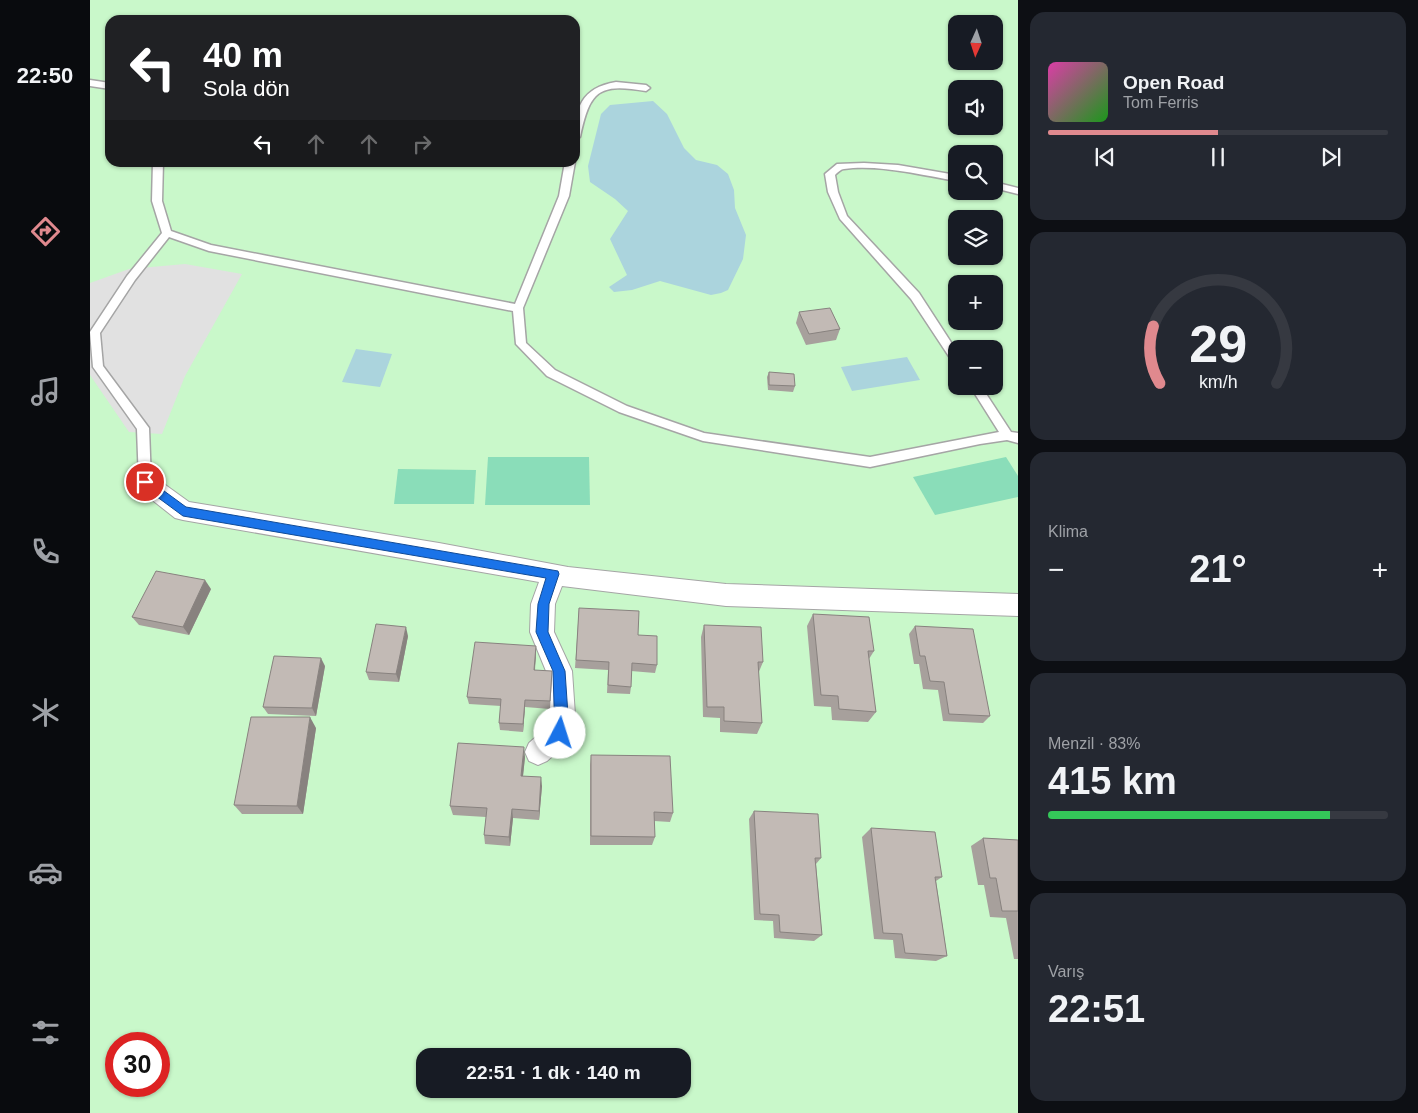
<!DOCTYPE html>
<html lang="tr">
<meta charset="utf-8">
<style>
:root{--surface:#171b24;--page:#242831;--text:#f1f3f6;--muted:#9ea1a6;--line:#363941;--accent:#e0898e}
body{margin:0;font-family:Arial,sans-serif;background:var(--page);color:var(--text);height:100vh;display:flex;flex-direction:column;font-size:19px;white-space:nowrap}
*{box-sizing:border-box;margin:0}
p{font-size:16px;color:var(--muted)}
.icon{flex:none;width:28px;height:28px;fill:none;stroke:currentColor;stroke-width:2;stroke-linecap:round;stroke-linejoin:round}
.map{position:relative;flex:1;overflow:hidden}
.panel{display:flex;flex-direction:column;gap:12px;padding:12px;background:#0d0f14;width:400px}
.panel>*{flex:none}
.hud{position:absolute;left:15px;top:15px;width:475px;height:152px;border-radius:15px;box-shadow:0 1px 4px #0004;background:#202124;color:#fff;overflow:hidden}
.needle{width:32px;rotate:183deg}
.buttons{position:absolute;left:858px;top:15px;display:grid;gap:10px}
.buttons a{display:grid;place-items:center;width:55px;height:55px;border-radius:10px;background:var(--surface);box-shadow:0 1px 4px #0004;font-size:25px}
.speed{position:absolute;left:15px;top:1032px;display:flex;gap:10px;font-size:25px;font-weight:700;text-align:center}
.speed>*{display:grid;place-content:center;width:65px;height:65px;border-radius:50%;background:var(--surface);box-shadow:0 1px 4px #0004;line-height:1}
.speed .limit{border:8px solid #d22;background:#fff;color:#111}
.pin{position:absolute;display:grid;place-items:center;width:42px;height:42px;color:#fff;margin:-21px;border:2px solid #fff;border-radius:50%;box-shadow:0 1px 5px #0007}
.me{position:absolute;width:55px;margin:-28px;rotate:5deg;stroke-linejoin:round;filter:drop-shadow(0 0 4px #0008)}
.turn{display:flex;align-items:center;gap:18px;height:105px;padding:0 15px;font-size:22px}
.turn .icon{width:65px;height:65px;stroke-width:2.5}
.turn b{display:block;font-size:35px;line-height:42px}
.lanes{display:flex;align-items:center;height:48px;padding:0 15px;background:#0003;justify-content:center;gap:25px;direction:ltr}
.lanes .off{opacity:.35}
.big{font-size:38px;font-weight:600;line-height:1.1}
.panel .card{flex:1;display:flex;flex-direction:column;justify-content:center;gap:8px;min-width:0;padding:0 18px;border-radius:15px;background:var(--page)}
.panel .dial{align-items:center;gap:0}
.dial svg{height:130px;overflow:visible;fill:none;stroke:var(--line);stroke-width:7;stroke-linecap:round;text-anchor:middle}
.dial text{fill:var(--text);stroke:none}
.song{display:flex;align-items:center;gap:15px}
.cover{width:60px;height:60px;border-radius:8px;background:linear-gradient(135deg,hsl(320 70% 55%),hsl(120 70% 35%))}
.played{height:5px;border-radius:2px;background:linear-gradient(90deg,var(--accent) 50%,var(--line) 50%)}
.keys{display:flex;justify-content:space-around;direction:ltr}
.heat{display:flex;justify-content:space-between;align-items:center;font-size:28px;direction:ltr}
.charge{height:8px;border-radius:4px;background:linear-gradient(90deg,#34c759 83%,var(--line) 0)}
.trip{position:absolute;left:326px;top:1048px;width:275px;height:50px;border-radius:15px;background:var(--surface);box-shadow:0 1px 4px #0004;font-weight:600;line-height:50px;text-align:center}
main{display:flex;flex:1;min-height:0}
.tab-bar{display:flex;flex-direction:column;width:90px;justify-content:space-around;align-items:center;background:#090b0e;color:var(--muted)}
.tab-bar .icon{width:35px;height:35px}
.tab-bar .active{color:var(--accent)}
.tab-bar b{font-size:22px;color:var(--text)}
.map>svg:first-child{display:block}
.park{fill:#c9f8ca;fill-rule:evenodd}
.pitch{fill:#8addb9}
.parking{fill:#e1e1e1}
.water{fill:#abd4dd}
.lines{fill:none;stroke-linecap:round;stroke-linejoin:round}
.lane-casing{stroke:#a5a5a5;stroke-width:3}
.street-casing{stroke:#a5a5a5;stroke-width:2}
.lane{fill:#fff;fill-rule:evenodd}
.street{fill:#fff;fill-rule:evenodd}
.wall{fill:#a7a09c}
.shaded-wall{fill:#88827f}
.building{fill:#c2bab5;stroke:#88827f}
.route{fill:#1a73e8;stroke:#114b97}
</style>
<main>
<nav class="tab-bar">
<b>22:50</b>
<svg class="icon active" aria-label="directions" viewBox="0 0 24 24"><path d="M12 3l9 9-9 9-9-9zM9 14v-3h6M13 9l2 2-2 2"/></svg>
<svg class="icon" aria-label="music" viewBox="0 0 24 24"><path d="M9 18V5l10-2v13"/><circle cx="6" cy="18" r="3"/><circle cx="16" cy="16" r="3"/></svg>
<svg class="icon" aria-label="phone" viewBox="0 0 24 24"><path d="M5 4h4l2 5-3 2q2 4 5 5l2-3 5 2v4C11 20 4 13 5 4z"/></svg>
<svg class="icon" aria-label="climate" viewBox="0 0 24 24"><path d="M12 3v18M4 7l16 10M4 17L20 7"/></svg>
<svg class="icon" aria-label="car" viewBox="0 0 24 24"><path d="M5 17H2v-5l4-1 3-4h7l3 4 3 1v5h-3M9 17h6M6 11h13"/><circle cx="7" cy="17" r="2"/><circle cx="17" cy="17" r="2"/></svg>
<svg class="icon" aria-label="filters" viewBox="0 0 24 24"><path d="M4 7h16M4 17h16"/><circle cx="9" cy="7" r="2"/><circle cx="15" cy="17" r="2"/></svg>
</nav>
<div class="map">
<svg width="928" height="1113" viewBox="0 0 928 1113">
<rect width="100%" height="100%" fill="#f1eee9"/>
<path class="park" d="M0,0H928V1113H0ZM20,20H485V162H20ZM866,24H904V61H866ZM866,89H904V126H866ZM866,154H904V191H866ZM866,219H904V256H866ZM866,284H904V321H866ZM866,349H904V386H866ZM26,1044H69V1086H26ZM335,1056H592V1089H335Z"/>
<g class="pitch">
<polygon points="398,457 499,457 500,505 395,505"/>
<polygon points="916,457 928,476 928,497 845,515 823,477"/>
<polygon points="308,469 386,470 384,504 304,504"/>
</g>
<polygon class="parking" points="95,264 152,274 95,376 72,434 39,432 0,375 0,283 39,269"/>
<g class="water">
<polygon points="563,101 577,114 594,148 606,160 627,165 638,174 644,190 645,208 656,235 653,259 638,290 631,293 621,295 570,281 542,290 524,292 519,287 537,275 520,239 538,211 525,199 500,182 498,166 511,114 520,105"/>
<polygon points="266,349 302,354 290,387 252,382"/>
<polygon points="817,357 830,380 762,391 751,367"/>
</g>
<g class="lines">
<defs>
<g id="lane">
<polygon points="0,80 20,83 20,89 0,86"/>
<path d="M526,82L556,85L560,88L556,91C509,83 500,90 490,137L485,140C485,108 491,88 526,82Z"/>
<polygon points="63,162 73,162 72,201 81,231 121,245 425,304 469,196 475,162 485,162 479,196 433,308 436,343 465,370 537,406 614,433 780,457 909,432 880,386 891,386 921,432 928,433 928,443 917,440 890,444 780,467 613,441 529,412 457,376 426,344 423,311 119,251 79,237 45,280 10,333 13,366 59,428 61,482 55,487 49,482 47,429 3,367 0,332 37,276 72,233 62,201"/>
<path d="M774,163L808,165L866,175V181C833,175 787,164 754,169C751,169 748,172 745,175L748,192L757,216L829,293L866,350V362L862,361L821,299L750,219L738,192L735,174L747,164Z"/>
<polygon points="904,182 928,188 928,194 904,188"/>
</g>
<polygon id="street" points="55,473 63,476 99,502 349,543 478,567 636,584 928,594 928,616 636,606 472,586 465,604 464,632 482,671 485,715 478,742 457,761 448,765 439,761 435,752 439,743 457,727 459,715 456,671 440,632 441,604 449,582 93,520 85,518 47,488 44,482 47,476"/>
</defs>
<use href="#lane" class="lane-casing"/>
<use href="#street" class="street-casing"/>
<use href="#lane" class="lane"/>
<use href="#street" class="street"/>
</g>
<g class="wall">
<polygon points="709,312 750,329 746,340 716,345 706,323"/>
<polygon points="679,372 705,386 703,392 678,390 677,377"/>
<polygon points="121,589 99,635 49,625 42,617"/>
<polygon points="489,608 567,665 565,673 541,671 541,687 540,694 517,693 518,670 485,668"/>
<polygon points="723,614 784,651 779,659 786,712 778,722 742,720 741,707 724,706 717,626"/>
<polygon points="614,625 673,662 668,674 672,723 667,734 630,732 630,718 613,717 611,637"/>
<polygon points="825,626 900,716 893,723 853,721 848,690 833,689 829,664 824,664 819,634"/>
<polygon points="318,636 309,682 279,680 276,672"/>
<polygon points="446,646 446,654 445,670 462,679 460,709 435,707 433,732 410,730 409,723 411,706 379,704 377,697"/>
<polygon points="235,666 226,716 178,714 173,707"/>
<polygon points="226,728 213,814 152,814 144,805"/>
<polygon points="501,755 583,813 580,822 564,821 565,837 562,845 500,845 500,765"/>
<polygon points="435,757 433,776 452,786 449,820 423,818 420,846 395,844 394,835 396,817 363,815 360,806"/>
<polygon points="664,811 731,858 726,864 732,935 724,941 684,938 683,921 664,920 659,819"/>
<polygon points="781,828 852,877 846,881 857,956 846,961 805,958 803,940 784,939 772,837"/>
<polygon points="893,838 928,840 928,959 924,959 916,918 900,917 894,885 888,885 881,846"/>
</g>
<g class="shaded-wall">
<polygon points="115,580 121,589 99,635 93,627"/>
<polygon points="316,627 318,636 309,682 306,674"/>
<polygon points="446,646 446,654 444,678 444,670"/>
<polygon points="231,658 235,666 226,716 222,708"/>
<polygon points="435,700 435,707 433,732 433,724"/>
<polygon points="220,717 226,728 213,814 207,806"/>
<polygon points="434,747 435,757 432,785 431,776"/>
<polygon points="451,777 452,786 449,820 449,811"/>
<polygon points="422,809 423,818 420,846 419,837"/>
</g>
<g class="building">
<polygon points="740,308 750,329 719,334 709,312"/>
<polygon points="679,372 704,374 705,386 679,385"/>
<polygon points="66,571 115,580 93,627 42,617"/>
<polygon points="489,608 549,611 548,635 567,636 567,665 542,663 541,687 518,685 519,662 486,660"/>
<polygon points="723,614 779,617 784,651 778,651 786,712 749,709 748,696 731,695"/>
<polygon points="286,624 316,627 306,674 276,672"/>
<polygon points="614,625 671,627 673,662 668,662 672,723 634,721 634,707 617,707"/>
<polygon points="825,626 883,629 900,716 859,714 854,682 840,681 835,656 830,656"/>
<polygon points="385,642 446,646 444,670 462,671 460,701 435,700 433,724 409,723 411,699 377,697"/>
<polygon points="184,656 231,658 222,708 173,707"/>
<polygon points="161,717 220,717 207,806 144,805"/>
<polygon points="368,743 434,747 431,776 451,777 449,811 422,809 419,837 394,835 397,808 360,806"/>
<polygon points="501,755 580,756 583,813 564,812 565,837 501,836"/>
<polygon points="664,811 728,814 731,858 725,858 732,935 690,932 689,915 670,914"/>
<polygon points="781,828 845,832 852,877 845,877 857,956 815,953 812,934 793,933"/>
<polygon points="893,838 928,840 928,911 912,911 906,878 900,878"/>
</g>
<polygon class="route" points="55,477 96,507 468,571 469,574 459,604 458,632 475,671 478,715 474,737 470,739 465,737 463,671 446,632 448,604 456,578 93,516 51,485 50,482"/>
</svg>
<div class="buttons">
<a><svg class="needle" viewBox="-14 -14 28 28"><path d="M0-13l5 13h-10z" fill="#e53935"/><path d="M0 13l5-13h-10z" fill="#9ea1a6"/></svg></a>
<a><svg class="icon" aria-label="sound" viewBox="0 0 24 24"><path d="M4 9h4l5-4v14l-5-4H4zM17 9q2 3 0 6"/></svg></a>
<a><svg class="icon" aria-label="search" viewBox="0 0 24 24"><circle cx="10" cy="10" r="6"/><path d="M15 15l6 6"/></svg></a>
<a><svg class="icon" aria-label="layers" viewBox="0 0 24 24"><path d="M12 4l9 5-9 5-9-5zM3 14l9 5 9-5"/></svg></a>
<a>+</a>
<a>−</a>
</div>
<div class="speed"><div class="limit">30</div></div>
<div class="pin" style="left:55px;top:482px;background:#d93025"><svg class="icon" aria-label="arrive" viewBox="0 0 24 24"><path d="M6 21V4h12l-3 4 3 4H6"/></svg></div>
<svg class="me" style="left:470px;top:733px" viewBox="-20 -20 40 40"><circle r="19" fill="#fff"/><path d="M0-13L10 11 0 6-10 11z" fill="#1a73e8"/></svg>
<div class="trip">22:51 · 1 dk · 140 m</div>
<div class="hud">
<div class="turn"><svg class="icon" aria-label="left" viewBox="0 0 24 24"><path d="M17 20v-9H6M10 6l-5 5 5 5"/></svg><div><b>40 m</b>Sola dön</div></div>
<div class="lanes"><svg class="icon" aria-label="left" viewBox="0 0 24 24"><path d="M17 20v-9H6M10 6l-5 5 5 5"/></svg><svg class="icon off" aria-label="ahead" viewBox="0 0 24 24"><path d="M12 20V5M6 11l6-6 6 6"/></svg><svg class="icon off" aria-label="ahead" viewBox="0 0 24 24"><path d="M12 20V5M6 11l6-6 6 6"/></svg><svg class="icon off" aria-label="right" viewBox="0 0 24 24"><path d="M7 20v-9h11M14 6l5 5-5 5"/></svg></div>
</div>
</div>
<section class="panel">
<div class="card">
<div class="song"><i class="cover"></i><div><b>Open Road</b><p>Tom Ferris</p></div></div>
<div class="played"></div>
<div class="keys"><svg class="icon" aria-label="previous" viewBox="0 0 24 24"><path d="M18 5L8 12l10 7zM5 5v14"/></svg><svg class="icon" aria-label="pause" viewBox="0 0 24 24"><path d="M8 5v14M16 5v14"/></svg><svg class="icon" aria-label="next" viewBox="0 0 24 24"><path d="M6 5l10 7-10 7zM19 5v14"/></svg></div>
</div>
<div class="card dial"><svg viewBox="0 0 100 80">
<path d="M14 69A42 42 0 1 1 86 69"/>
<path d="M14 69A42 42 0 0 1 10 34" stroke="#e0898e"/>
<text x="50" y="56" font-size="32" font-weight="700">29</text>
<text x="50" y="72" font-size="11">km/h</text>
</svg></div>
<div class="card"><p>Klima</p>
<div class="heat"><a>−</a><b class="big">21°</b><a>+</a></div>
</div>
<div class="card"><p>Menzil · 83%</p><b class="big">415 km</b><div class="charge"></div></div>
<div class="card"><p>Varış</p><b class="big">22:51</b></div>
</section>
</main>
